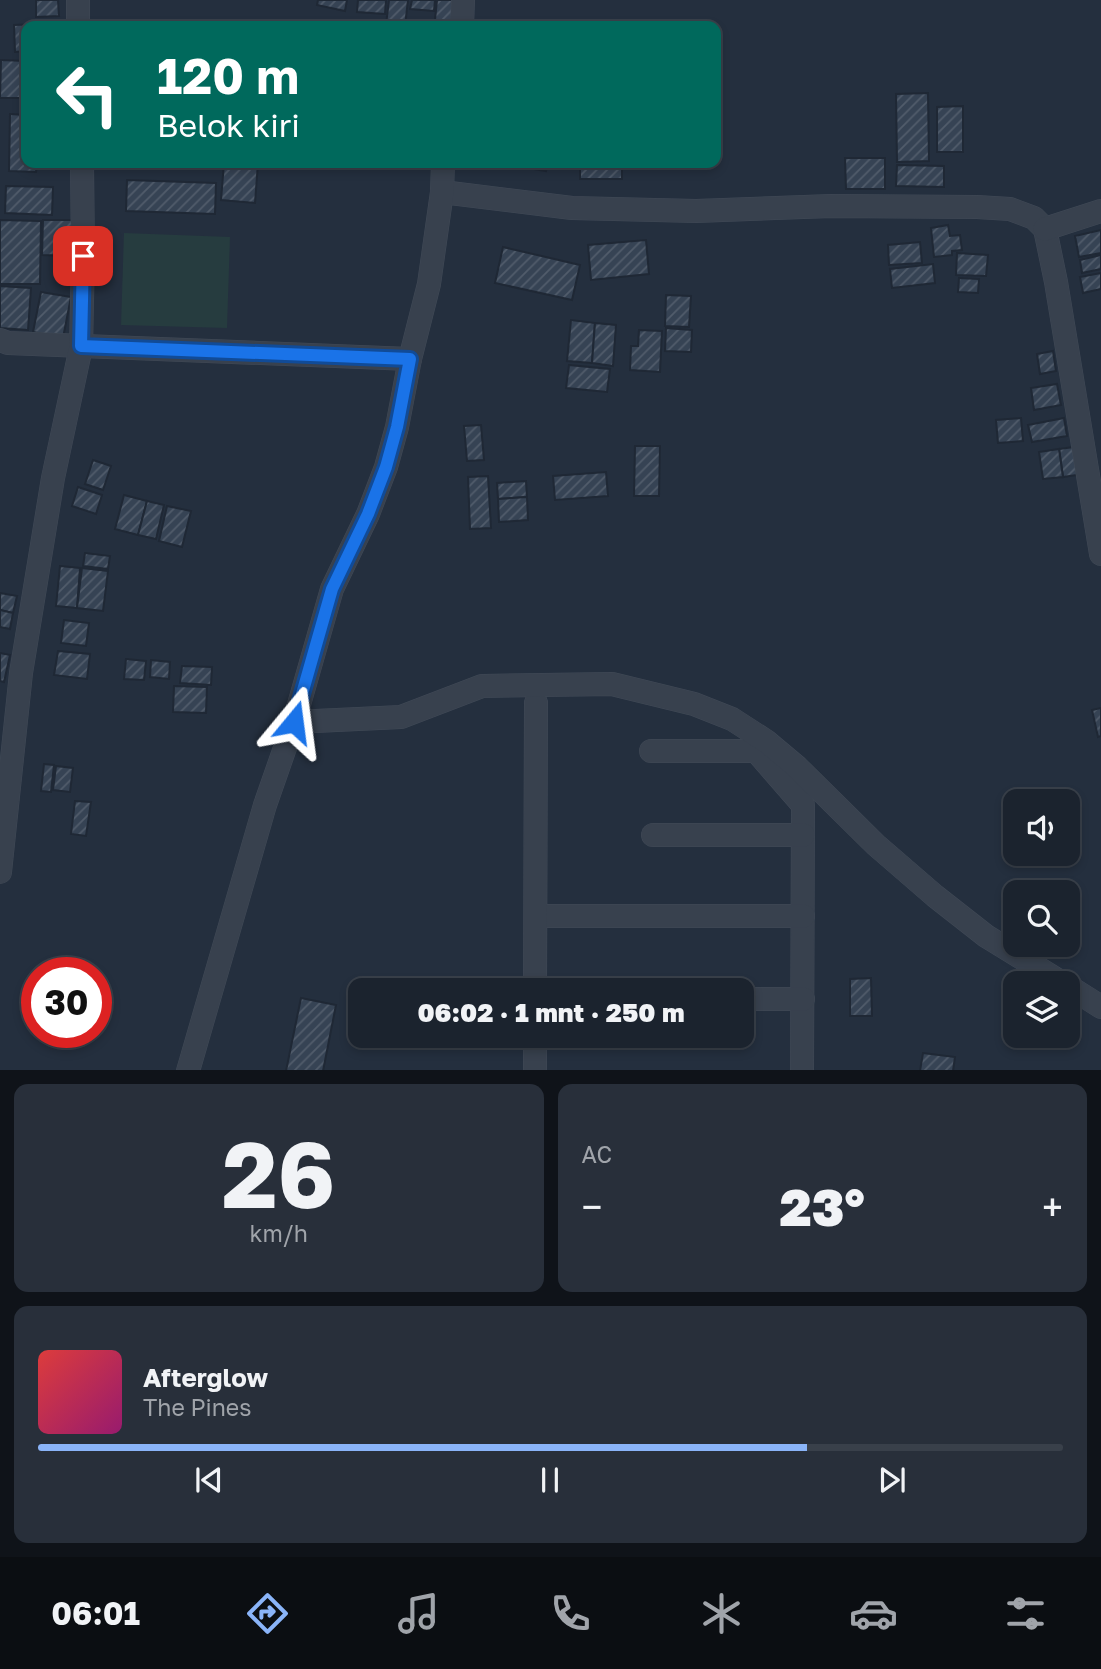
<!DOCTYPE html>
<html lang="id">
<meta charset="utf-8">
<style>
:root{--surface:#1b232e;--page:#282f3a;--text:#f1f3f6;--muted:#a0a4aa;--line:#39404a;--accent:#8ab4f8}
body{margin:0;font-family:"Golos Text",sans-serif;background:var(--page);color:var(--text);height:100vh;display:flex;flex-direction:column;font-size:26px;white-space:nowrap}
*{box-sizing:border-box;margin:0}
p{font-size:23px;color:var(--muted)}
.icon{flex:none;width:38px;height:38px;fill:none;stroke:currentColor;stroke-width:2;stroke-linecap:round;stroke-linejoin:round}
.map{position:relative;height:1070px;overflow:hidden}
.drawer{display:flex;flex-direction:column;gap:14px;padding:14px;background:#0f1319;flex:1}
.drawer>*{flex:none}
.top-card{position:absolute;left:21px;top:21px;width:700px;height:147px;border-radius:14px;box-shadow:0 4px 10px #0003,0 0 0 2px var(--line);background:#00695c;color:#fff;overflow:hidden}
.tools{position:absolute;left:1003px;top:789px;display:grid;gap:14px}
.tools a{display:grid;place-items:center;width:77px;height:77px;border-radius:14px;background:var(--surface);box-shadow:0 4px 10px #0003,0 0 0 2px var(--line);font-size:35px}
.speed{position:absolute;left:21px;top:957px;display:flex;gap:14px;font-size:35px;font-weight:700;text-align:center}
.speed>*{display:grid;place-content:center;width:91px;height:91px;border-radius:50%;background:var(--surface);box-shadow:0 4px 10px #0003,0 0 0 2px var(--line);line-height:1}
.speed .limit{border:10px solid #d22;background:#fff;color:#111}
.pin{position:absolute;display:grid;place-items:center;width:60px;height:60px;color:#fff;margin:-30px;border-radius:14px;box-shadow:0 4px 10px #0006}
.me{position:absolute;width:77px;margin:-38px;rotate:16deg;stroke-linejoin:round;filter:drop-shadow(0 0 5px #0008)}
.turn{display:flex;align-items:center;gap:24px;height:147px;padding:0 21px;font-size:32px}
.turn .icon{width:91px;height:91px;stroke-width:2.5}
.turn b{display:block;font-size:49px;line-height:60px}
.big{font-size:52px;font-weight:800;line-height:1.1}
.drawer .widget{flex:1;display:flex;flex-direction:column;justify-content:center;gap:10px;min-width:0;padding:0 24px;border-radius:14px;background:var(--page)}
.drawer .dial{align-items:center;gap:0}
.dial b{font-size:91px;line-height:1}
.song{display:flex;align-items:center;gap:21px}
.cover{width:84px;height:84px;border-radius:10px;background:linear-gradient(135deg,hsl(0 70% 55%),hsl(320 70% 35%))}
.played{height:7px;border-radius:4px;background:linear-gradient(90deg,var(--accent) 75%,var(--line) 75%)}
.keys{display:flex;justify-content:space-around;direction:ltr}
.heat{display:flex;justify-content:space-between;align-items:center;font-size:38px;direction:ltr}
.drawer .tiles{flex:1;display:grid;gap:14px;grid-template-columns:1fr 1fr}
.widget:last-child{grid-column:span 2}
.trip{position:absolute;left:348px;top:978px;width:406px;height:70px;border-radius:14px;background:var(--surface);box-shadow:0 4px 10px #0003,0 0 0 2px var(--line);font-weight:800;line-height:70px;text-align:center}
.tabs{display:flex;height:112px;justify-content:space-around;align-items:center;background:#0b0e12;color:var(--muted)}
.tabs .icon{width:49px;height:49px}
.tabs .active{color:var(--accent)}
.tabs b{font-size:32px;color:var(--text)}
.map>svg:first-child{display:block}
.pitch{fill:#263c3f}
.building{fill:url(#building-hatch);stroke:#1f2835;stroke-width:2}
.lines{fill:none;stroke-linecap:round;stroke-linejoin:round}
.minor-casing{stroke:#414a57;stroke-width:24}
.minor{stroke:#38414e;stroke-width:23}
.route-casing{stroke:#114b97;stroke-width:18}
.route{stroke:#1a73e8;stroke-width:12}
</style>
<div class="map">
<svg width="1101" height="1071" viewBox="0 0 1101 1071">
<defs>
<pattern id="building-hatch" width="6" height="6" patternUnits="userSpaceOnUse" patternTransform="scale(1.75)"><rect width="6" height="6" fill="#364354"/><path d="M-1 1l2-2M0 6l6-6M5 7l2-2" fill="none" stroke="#515c6b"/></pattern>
</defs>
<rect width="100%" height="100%" fill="#242f3e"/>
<polygon class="pitch" points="124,233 230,237 227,328 121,325"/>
<g class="building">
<polygon points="36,0 58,0 59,16 36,17"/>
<polygon points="318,0 347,0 345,11 317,5"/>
<polygon points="358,0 386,0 385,14 357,12"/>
<polygon points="389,0 408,0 405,26 386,25"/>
<polygon points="412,0 435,0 434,11 410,9"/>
<polygon points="437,0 454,0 451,22 435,20"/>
<polygon points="61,23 61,26 26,26 26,51 15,52 14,25"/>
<polygon points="1,60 26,61 26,98 0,98"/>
<polygon points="928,93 929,161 897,162 896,94"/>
<polygon points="963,106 963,152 937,152 937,107"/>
<polygon points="10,114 26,115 26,163 37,163 36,172 9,171"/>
<polygon points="845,158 885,158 885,189 846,189"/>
<polygon points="224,163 258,163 255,203 221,200"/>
<polygon points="522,163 547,163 546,171 522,167"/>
<rect x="580" y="163" width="42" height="16"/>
<polygon points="897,165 944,166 944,187 896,186"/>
<polygon points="127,180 216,183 215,214 126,211"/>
<polygon points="6,186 53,187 52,215 5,213"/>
<polygon points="0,220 41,221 40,284 0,284"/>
<polygon points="43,220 73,220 72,256 42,255"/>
<polygon points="948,225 950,236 960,235 962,250 952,251 952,255 934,257 931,228"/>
<polygon points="1101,230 1101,253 1079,257 1075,236"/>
<polygon points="646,240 649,274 591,280 588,245"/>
<polygon points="920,242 922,263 889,265 888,245"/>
<polygon points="503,247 580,265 572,300 495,283"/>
<polygon points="957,253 988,255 986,276 956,275"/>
<polygon points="1101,255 1101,269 1082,273 1080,260"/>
<polygon points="933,264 935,283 892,288 890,269"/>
<polygon points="1101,273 1101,289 1083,293 1080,277"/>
<polygon points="959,278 979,279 978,293 958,292"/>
<polygon points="0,286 31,288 28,330 0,328"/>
<polygon points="41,292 71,297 63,338 33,332"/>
<polygon points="666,295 691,296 689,327 665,326"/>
<polygon points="571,320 595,323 592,363 567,361"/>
<polygon points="595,323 616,325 613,366 592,363"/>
<polygon points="666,328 692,330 691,352 665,351"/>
<polygon points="639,330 662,331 660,372 630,370 631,346 638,346"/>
<polygon points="1053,351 1056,371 1040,374 1037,354"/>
<polygon points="569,365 610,369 607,392 566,388"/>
<polygon points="1057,384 1061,405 1034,410 1031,388"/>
<polygon points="1021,418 1023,441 998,443 996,420"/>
<polygon points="1064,418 1067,436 1032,442 1028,425"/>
<polygon points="481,425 484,460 467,461 464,426"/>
<polygon points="635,446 660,446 659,496 634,496"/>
<polygon points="1074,447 1077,475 1063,477 1059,449"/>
<polygon points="1059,449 1063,477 1043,479 1039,452"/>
<polygon points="93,460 111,466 103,490 85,484"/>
<polygon points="606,472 608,496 555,500 553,476"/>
<polygon points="488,476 491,528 470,529 468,477"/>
<polygon points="526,481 527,497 498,499 497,483"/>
<polygon points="78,487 102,495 96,514 72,506"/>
<polygon points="124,495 147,501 138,535 115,529"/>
<polygon points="527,497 528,520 499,522 498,499"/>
<polygon points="147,501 164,505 156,539 138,535"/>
<polygon points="167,506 191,511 182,547 159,541"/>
<polygon points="85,553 110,556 108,569 83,566"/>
<polygon points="60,566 80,568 77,608 56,606"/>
<polygon points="82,568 108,571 103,611 77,608"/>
<polygon points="0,593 17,596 13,613 0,610"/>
<polygon points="0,610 13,613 10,629 0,627"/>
<polygon points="64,620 89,623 86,646 61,643"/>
<polygon points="58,651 90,654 87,679 54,675"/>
<polygon points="0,653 10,655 4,682 0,681"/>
<polygon points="126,659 146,661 144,680 124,679"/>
<polygon points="151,660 170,662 169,679 150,677"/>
<polygon points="182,666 212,667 211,685 180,683"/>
<polygon points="174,686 207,687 206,713 173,712"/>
<polygon points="1101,708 1101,736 1098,737 1092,710"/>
<polygon points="44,764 54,765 51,792 41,791"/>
<polygon points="56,766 73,768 70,792 53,790"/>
<polygon points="75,801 91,802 86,836 71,834"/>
<polygon points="871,978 872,1016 850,1016 850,979"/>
<polygon points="301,998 336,1005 323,1071 286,1071"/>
<polygon points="923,1053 955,1057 953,1071 920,1071"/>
</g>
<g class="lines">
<defs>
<g id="minor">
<polyline points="78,0 78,26"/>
<polyline points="462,26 463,0"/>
<polyline points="442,192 572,208 696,211 831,206 977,207 1010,209 1034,218 1045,229 1056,282 1101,554"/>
<polyline points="1045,229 1101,211"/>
<polyline points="0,340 8,343 410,359"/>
<polyline points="294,722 332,589 368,514 386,467 397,427 410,359 429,284 442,192 443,163"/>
<polyline points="651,751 756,751 803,805 802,1071"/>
<polyline points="653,835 803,835"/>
<polyline points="0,872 21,673 53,478 81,347 83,256 82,163"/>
<polyline points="536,916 803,916"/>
<polyline points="1068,986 1101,1007"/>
<polyline points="535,990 536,703"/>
<polyline points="742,999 803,999"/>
<polyline points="188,1071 265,805 294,722 401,717 482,686 612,684 694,704 732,719 766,741 797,767 876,845 935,896 986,936 1064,984"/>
<polyline points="535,1071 535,1036"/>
</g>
</defs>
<use href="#minor" class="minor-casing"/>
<use href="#minor" class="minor"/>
</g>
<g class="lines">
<defs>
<polyline id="route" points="83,256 81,346 410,359 397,427 386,467 368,514 332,589 294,722"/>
</defs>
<use href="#route" class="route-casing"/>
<use href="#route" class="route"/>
</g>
</svg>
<div class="tools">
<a><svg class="icon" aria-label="sound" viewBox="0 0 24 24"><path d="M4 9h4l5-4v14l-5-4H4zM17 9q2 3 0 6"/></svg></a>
<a><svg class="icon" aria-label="search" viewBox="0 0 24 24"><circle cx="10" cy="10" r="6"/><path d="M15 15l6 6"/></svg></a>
<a><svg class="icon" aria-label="layers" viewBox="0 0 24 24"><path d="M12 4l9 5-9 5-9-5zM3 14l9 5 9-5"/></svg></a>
</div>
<div class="speed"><div class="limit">30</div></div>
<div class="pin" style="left:83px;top:256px;background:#d93025"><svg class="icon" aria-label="arrive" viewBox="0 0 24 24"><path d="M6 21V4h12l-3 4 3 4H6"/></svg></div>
<svg class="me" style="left:294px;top:722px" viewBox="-20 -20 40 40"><path d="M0-17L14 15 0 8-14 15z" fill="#1a73e8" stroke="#fff" stroke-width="4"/></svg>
<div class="trip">06:02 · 1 mnt · 250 m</div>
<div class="top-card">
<div class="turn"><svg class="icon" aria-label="left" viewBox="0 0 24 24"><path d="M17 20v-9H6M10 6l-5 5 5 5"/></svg><div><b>120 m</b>Belok kiri</div></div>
</div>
</div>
<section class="drawer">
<div class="tiles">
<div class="widget dial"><b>26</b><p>km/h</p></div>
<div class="widget"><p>AC</p>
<div class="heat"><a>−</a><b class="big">23°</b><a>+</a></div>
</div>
<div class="widget">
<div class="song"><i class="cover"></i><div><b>Afterglow</b><p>The Pines</p></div></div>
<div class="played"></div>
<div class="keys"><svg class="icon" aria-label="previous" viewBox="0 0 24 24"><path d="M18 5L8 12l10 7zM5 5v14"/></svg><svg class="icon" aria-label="pause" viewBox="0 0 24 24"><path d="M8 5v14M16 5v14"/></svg><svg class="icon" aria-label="next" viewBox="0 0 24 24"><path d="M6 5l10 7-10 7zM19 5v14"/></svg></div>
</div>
</div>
</section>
<nav class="tabs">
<b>06:01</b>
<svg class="icon active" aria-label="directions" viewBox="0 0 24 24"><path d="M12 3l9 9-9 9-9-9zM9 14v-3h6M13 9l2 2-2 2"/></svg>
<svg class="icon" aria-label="music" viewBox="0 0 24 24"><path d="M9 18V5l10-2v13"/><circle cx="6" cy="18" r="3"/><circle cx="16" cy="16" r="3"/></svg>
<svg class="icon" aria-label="phone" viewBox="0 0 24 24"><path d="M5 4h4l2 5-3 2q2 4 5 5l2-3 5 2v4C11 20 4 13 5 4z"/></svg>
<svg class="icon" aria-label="climate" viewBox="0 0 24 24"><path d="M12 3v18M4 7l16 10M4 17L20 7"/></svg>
<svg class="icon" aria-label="car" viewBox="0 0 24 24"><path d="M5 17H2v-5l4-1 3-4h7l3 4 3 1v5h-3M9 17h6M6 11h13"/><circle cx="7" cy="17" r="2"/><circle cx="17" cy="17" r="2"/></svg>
<svg class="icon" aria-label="filters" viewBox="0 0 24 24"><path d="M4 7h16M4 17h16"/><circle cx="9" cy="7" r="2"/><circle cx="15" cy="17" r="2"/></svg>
</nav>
